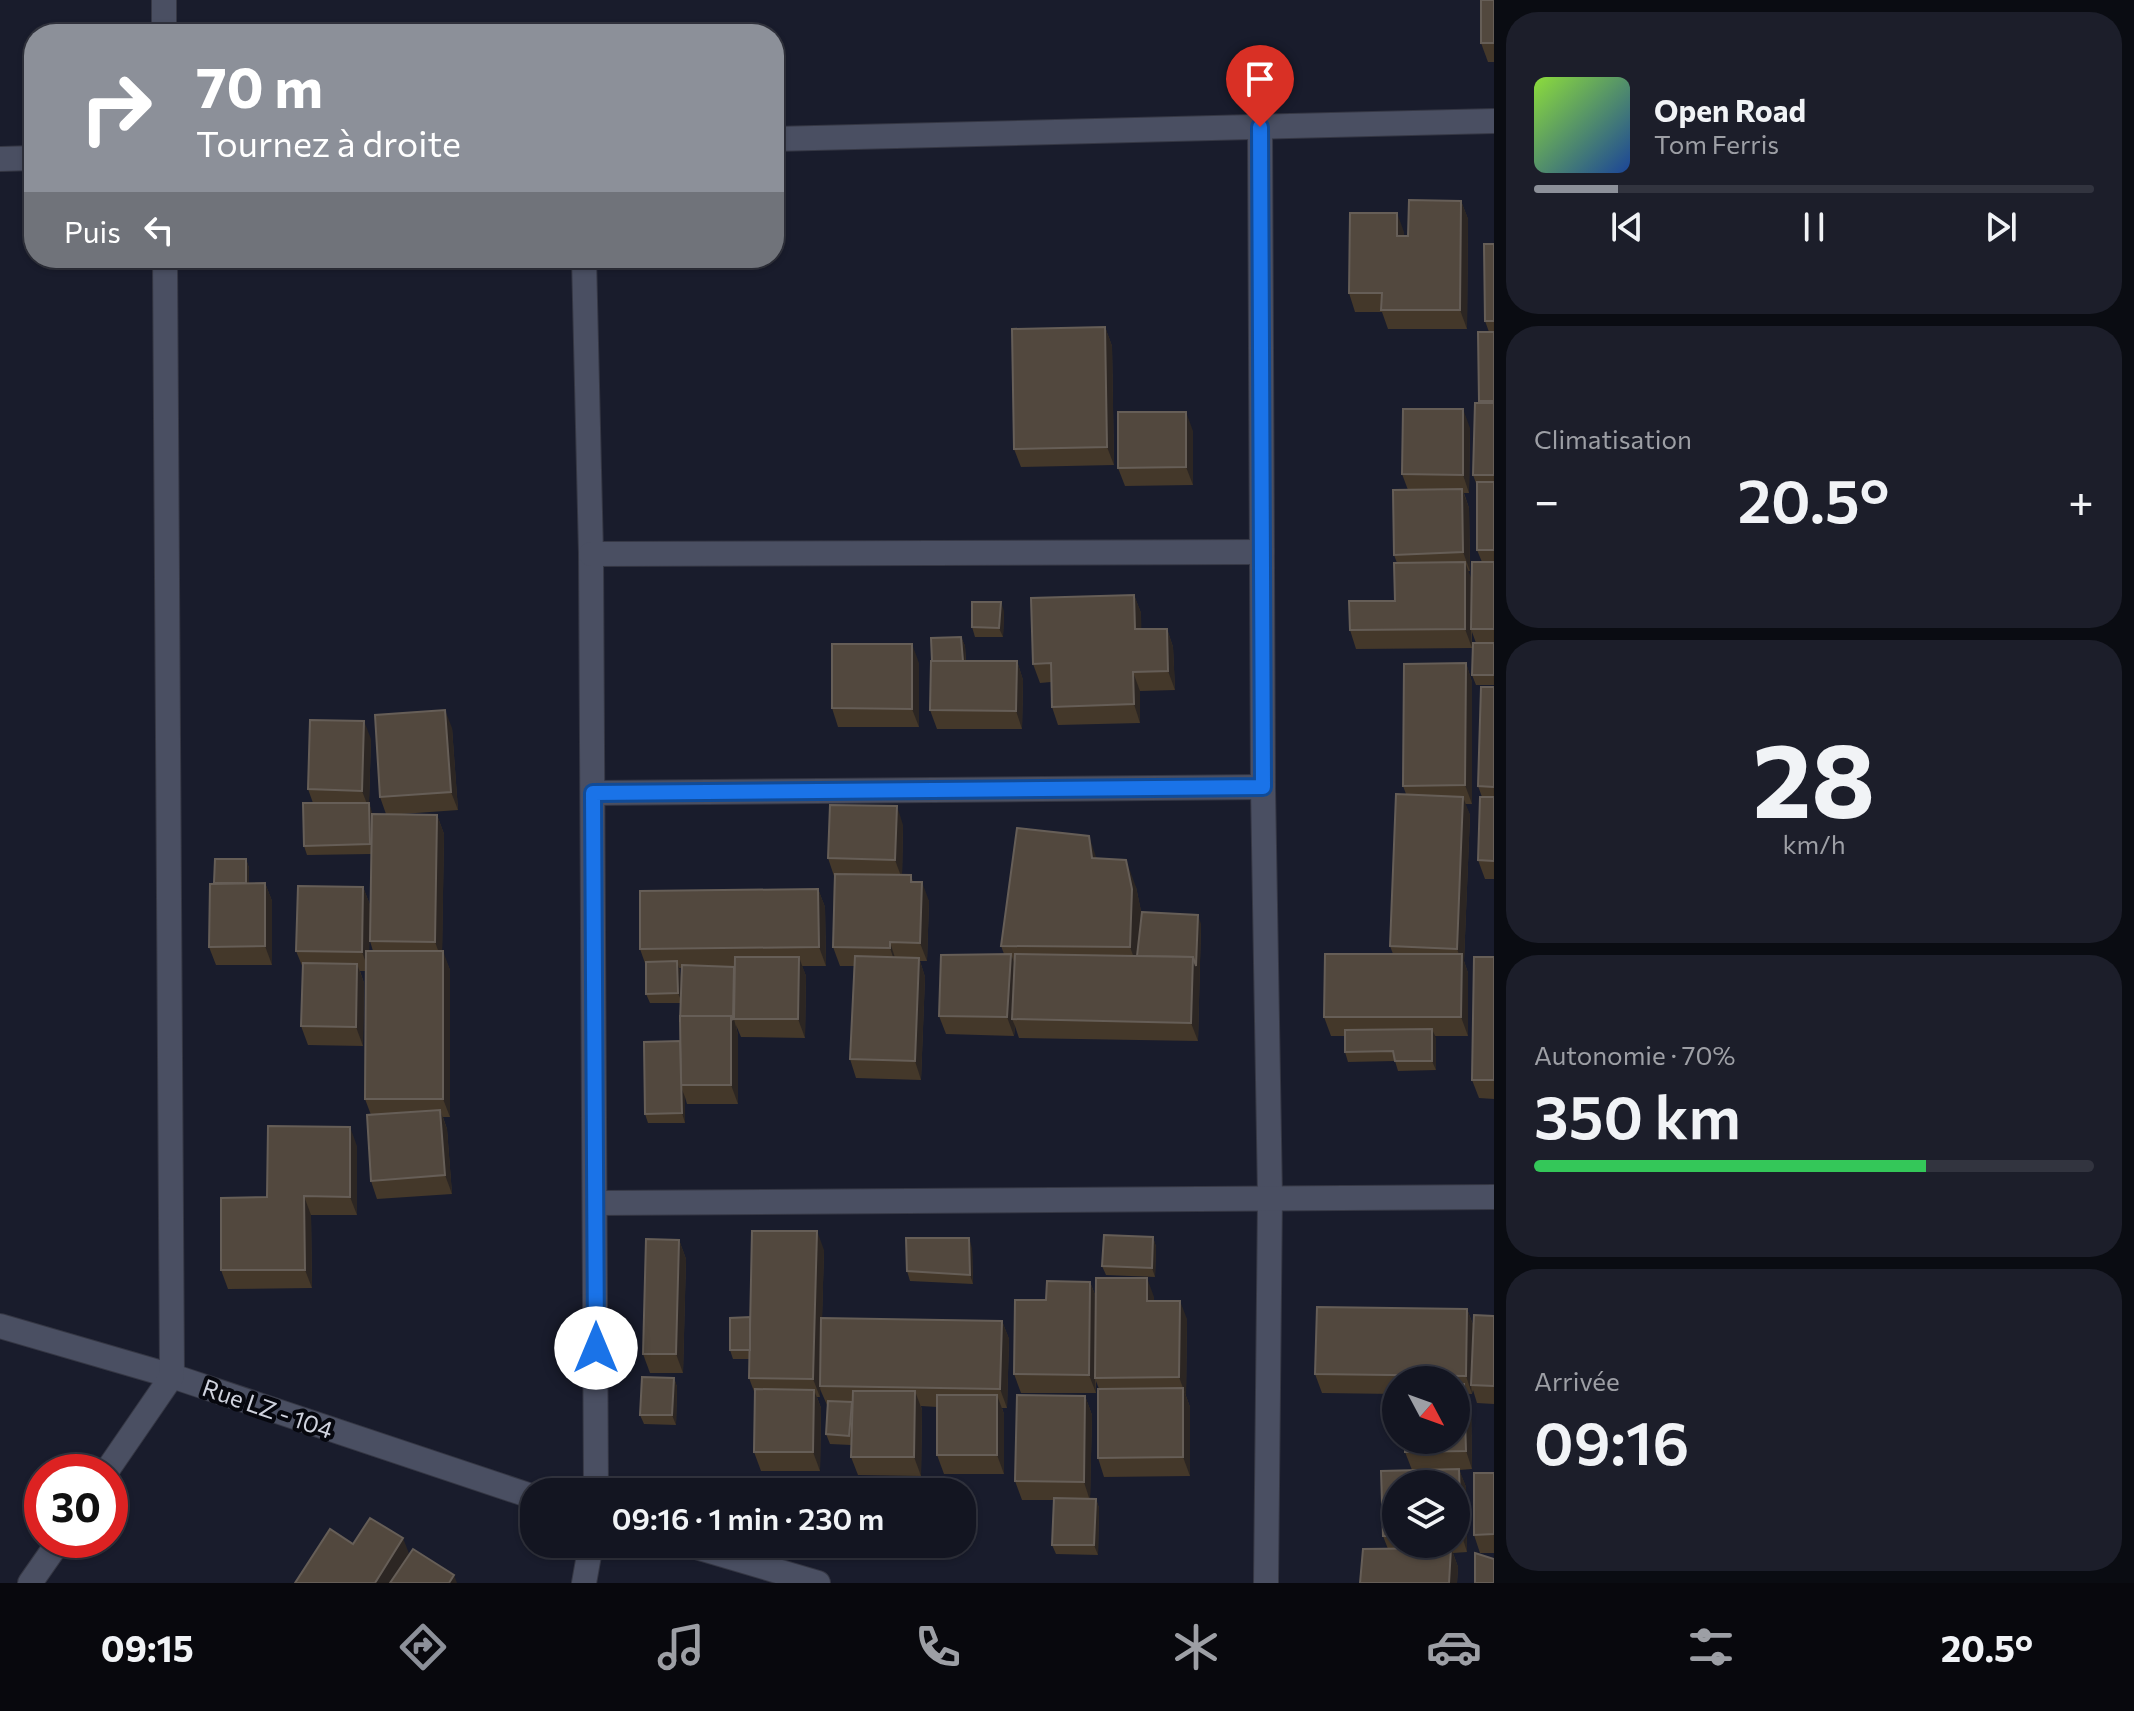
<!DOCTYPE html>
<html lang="fr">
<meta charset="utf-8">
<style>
:root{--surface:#131521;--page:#1c1e2a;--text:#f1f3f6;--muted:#9d9fa5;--line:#32343f;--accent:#8c9099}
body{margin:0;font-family:Commissioner,sans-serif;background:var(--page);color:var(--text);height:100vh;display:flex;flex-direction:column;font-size:30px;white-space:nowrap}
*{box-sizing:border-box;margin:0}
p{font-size:26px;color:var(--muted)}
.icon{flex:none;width:44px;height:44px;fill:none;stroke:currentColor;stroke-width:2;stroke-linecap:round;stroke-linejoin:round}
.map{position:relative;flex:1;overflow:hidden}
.drawer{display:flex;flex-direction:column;gap:12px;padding:12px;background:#0a0c12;width:640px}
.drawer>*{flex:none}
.guide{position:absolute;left:24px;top:24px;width:760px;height:244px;border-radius:32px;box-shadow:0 2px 6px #0004,0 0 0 2px var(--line);background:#8c9099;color:#fff;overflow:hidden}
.needle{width:52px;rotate:131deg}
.fabs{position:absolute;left:1382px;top:1366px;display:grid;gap:16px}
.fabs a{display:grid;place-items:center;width:88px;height:88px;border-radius:50%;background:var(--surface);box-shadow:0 2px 6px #0004,0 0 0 2px var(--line);font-size:40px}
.speed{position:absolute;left:24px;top:1454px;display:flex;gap:16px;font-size:40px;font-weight:700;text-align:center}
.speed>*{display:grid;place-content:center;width:104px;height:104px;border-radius:50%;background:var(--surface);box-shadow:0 2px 6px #0004,0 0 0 2px var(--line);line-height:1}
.speed .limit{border:12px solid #d22;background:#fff;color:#111}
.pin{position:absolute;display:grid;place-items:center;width:68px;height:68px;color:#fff;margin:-82px -34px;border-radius:50% 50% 50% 0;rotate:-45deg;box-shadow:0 0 8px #0007}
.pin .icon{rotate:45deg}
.me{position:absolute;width:88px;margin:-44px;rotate:0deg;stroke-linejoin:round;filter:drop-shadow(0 0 6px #0008)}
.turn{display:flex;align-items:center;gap:28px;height:168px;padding:0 40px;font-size:36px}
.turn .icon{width:104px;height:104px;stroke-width:2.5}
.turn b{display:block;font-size:56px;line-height:68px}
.then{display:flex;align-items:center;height:76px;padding:0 40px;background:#0003;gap:16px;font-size:30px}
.big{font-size:60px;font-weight:600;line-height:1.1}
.drawer .widget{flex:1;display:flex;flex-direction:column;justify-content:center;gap:12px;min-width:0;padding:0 28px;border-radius:32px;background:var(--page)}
.drawer .dial{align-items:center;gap:0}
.dial b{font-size:104px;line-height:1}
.song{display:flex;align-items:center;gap:24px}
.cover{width:96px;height:96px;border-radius:12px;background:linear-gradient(135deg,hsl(90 70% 55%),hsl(220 70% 35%))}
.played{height:8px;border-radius:4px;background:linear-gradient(90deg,var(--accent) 15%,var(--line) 15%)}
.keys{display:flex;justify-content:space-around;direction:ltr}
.heat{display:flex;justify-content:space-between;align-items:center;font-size:44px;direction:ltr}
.charge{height:12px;border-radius:6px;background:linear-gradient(90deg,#34c759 70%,var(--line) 0)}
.trip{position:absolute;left:520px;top:1478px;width:456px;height:80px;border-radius:32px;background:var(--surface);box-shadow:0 2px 6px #0004,0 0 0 2px var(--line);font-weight:600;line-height:80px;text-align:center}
.tabs{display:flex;height:128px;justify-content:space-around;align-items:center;background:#08080d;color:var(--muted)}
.tabs .icon{width:56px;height:56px}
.tabs .selected{color:var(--accent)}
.tabs b{font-size:36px;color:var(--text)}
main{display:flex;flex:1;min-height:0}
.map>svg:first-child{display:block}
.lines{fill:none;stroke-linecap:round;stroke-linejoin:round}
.minor-casing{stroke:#353744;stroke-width:26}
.minor{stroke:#4a4f62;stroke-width:24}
.wall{fill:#44382a;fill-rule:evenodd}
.shaded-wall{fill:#2c2623}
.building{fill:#52483e;stroke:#665e57;stroke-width:2}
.route-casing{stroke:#114b97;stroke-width:20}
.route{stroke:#1a73e8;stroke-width:14}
.labels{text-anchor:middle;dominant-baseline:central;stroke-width:8;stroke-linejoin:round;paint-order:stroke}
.street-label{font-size:24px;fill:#cfd2dd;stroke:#06070e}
</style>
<main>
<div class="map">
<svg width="1494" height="1583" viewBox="0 0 1494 1583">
<rect width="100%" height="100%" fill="#191c2c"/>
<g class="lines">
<defs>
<g id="minor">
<polyline points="164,0 164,34"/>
<polyline points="1260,127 1263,787 1270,1197 1266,1583"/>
<polyline points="774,139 1494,121"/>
<polyline points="0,159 34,158"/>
<polyline points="584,258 591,554 596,1492"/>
<polyline points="591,554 1262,552"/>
<polyline points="593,793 1263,787"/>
<polyline points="597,1203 1494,1197"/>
<polyline points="0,1326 172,1376 534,1497"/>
<polyline points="106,1472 172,1376 165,258"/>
<polyline points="686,1544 818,1583"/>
<polyline points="30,1583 60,1540"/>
<polyline points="584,1583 591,1544"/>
</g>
</defs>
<use href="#minor" class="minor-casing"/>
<use href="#minor" class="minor"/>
</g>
<g class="wall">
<polygon points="1494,0 1494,62 1488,62 1481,43"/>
<polygon points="1461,201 1468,219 1467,329 1388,329 1382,312 1355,312 1349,293 1404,232 1404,236 1408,236"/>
<polygon points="1494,244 1494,685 1476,685 1472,675 1476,643 1472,632 1472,648 1356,649 1350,630 1395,601 1397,563 1394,555 1408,490 1402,474 1470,428 1469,493 1464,493 1469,508 1470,571 1468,571 1471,580 1482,562 1477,550 1477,486 1473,475 1479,401 1489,332 1485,321"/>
<polygon points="1105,327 1112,346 1114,465 1021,467 1014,449"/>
<polygon points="1193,431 1193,485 1125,486 1118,468"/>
<polygon points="1134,595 1141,613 1141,629 1167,629 1173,647 1175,690 1140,691 1140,723 1058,725 1052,707 1051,682 1040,683 1033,664"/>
<polygon points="1004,611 1003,637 975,637 972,627"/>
<polygon points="961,637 965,646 966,661 1017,661 1023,680 1022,729 937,729 930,710"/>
<polygon points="919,663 919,727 838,727 832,708"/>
<polygon points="1466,663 1472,682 1472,804 1465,804 1470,815 1464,961 1468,973 1468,1036 1435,1036 1436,1070 1398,1071 1395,1061 1348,1062 1345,1052 1345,1036 1331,1036 1324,1017 1393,954 1390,946 1406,794 1403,786"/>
<polygon points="1494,687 1494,879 1485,879 1478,860 1482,797 1478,786"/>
<polygon points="452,728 458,810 402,814 437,815 444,834 442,951 450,970 450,1117 443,1117 447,1129 452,1194 377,1199 371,1181 371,1115 365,1099 366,971 360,971 364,983 363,1046 308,1045 301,1026 303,968 296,951 363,887 370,905 369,951 373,951 370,941 371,854 307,855 304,846 313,803 308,789 371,739 369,803 372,814 386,814 380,797"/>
<polygon points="903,825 902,875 911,875 913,882 929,901 927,961 920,961 925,977 921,1080 856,1078 850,1059 854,966 840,966 833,947 834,876 828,858"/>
<polygon points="1097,858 1136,887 1142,916 1201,924 1198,1041 1019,1038 1015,1026 1014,1036 946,1034 939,1016 1004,954 1001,946"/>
<polygon points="246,859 249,868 249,883 265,883 272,901 272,965 216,965 209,947 214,883"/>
<path d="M818,889L825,907L826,966H802L806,976L805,1038L741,1037L736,1025L738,1035V1104H687L685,1097V1123H648L645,1114L680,1041L681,1003H650L646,994V966L640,949ZM679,968H682L681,989L680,971Z"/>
<polygon points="1494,957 1494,1099 1479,1098 1472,1080"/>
<polygon points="357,1146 357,1215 311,1215 312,1288 228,1289 221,1270 267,1197"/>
<polygon points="1153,1237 1156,1247 1155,1277 1106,1275 1102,1266"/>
<polygon points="679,1240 686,1259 683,1373 650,1373 643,1354"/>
<polygon points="972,1248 973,1284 910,1281 907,1271"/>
<polygon points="824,1250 822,1318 1002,1321 1009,1339 1007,1408 1002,1408 1004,1414 1004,1474 944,1474 937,1455 937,1407 921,1406 922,1410 921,1476 858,1475 851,1457 851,1445 830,1444 826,1434 827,1405 820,1389 820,1397 817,1397 821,1408 820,1471 761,1471 754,1452 755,1394 749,1378 749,1359 733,1359 730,1350 750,1317"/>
<polygon points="1090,1282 1096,1297 1154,1297 1154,1301 1187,1319 1186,1396 1190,1407 1190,1476 1104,1477 1098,1458 1099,1389 1096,1381 1096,1393 1021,1393 1014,1374 1046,1300"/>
<path d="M1317,1307L1467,1309L1474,1327V1315L1494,1316V1404L1477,1403L1473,1390L1472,1394H1468L1471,1402L1472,1469L1459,1470L1466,1487L1467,1552L1453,1553L1458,1567L1457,1583H1360L1363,1549H1388L1383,1536L1381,1471L1412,1470L1405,1452V1440H1456V1380H1396V1394L1322,1393L1315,1374ZM1396,1484H1456V1544H1396Z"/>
<polygon points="674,1378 677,1387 676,1425 644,1424 640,1415"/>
<polygon points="1085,1396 1092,1415 1090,1499 1096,1499 1099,1508 1098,1555 1056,1554 1052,1545 1054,1500 1022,1500 1015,1481"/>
<polygon points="1494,1473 1494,1553 1480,1553 1474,1535"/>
</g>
<g class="shaded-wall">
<polygon points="1461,201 1468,219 1467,329 1460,310"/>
<polygon points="1397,213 1404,232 1404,254 1397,236"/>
<polygon points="1105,327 1112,346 1114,465 1107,447"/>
<polygon points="1463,409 1470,428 1469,493 1463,475"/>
<polygon points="1186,412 1193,431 1193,485 1186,467"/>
<polygon points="1462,489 1469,508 1470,571 1463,552"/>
<polygon points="1465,562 1472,580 1471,629 1472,648 1465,629"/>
<polygon points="1134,595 1141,613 1142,648 1135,629"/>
<polygon points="1001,602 1004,611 1003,637 999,628"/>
<polygon points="1167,629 1173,647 1175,690 1168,671"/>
<polygon points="961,637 965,646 966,671 963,662"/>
<polygon points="912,644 919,663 919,727 912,709"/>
<polygon points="1017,661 1023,680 1022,729 1016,711"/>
<polygon points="1466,663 1472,682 1472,804 1465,785"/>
<polygon points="1133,672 1140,691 1140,723 1134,704"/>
<polygon points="445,710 452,728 458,810 451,792"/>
<polygon points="364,721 371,739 369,803 372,812 373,854 370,844 369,809 362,791"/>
<polygon points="1463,797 1470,815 1464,961 1468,973 1468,1036 1461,1017 1462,962 1457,949"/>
<polygon points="897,806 903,825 902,879 895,860"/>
<polygon points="437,815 444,834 442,961 435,942"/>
<polygon points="1089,836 1098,863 1092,858"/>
<polygon points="246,859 249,868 249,900 245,890"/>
<polygon points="1126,860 1136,887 1142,916 1140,974 1130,947"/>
<polygon points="922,882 929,901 927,961 920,943"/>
<polygon points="265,883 272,901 272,965 265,946"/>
<polygon points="363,887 370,905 369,971 362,952"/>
<polygon points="818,889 825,907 826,966 819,947"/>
<polygon points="1198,915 1201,924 1198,1041 1191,1023 1193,957"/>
<polygon points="890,942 896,961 896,966 890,948"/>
<polygon points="443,951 450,970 450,1117 443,1099"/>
<polygon points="1011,954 1018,973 1012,1019 1015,1026 1014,1036 1007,1017"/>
<polygon points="799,957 806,976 805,1038 798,1019"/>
<polygon points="919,958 925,977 921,1080 915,1061"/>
<polygon points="677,961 680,971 682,1003 678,993"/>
<polygon points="357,964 364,983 363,1046 356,1027"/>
<polygon points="735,967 734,1019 738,1035 738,1104 731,1085 731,1016"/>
<polygon points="1432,1029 1436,1038 1436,1070 1432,1061"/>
<polygon points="681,1087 685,1097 685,1123 682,1113"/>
<polygon points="440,1110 447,1129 452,1194 445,1175"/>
<polygon points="350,1127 357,1146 357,1215 350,1197"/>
<polygon points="304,1196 311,1215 312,1288 305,1270"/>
<polygon points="817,1231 824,1250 820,1397 813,1379"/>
<polygon points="1153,1237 1156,1247 1155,1277 1152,1268"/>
<polygon points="969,1238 972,1248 973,1284 970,1275"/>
<polygon points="679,1240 686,1259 683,1373 676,1354"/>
<polygon points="1147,1278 1154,1297 1154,1320 1147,1301"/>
<polygon points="1090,1282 1097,1300 1095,1378 1096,1393 1089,1375"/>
<polygon points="1180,1301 1187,1319 1186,1396 1179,1377"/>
<polygon points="1467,1309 1474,1328 1471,1385 1472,1394 1466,1376"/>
<polygon points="1002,1321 1009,1339 1007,1408 1000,1389"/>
<polygon points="674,1378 677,1387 676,1425 672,1415"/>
<polygon points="1464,1384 1471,1402 1472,1469 1466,1451"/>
<polygon points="1183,1388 1190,1407 1190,1476 1183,1457"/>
<polygon points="814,1390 821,1408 820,1471 813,1452"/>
<polygon points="915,1391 922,1410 921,1476 914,1457"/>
<polygon points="997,1395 1004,1414 1004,1474 997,1455"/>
<polygon points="1085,1396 1092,1415 1090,1501 1084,1482"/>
<polygon points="1459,1469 1466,1487 1467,1552 1461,1533"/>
<polygon points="1096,1499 1099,1508 1098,1555 1094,1545"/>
<polygon points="403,1538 410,1556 393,1583 375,1583"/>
<polygon points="1451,1548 1458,1567 1457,1583 1449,1583"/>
<polygon points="454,1575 457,1583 449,1583"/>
</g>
<g class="building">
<rect x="1481" y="0" width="13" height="43"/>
<polygon points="1409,200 1461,201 1460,310 1381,310 1382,293 1349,293 1350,213 1397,213 1397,236 1408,236"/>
<polygon points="1484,244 1494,244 1494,321 1485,321"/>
<polygon points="1105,327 1107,447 1014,449 1012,329"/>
<polygon points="1478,332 1494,332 1494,401 1479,401"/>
<polygon points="1475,403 1494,403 1494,475 1473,475"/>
<polygon points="1403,409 1463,409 1463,475 1402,474"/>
<polygon points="1118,412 1186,412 1186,467 1118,468"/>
<rect x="1477" y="482" width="17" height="68"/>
<polygon points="1462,489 1463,552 1394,555 1393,490"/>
<polygon points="1465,562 1465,629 1350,630 1349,601 1395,601 1394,563"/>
<polygon points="1472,562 1494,562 1494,629 1471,629"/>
<polygon points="1134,595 1135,629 1167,629 1168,671 1133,672 1134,704 1052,707 1051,663 1033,664 1031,598"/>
<polygon points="972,602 1001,602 999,628 972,627"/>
<polygon points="961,637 963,661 932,661 931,638"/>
<polygon points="1473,643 1494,643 1494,675 1472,675"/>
<polygon points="832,644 912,644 912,709 832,708"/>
<polygon points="931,661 1017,661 1016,711 930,710"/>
<polygon points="1466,663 1465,785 1403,786 1404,664"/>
<polygon points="1481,687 1494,687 1494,787 1478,786"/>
<polygon points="445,710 451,792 380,797 375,715"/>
<polygon points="310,720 364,721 362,791 308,789"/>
<polygon points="1396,794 1463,797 1457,949 1390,946"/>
<polygon points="1480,797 1494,797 1494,861 1478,860"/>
<polygon points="303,803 369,803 370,844 304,846"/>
<polygon points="830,805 897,806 895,860 828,858"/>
<polygon points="372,814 437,815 435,942 370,941"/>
<polygon points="1017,828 1089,836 1092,858 1126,860 1132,889 1130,947 1001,946"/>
<polygon points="215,859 246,859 246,883 214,883"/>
<polygon points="835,874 911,875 911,882 922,882 920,943 890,942 890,948 833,947"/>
<polygon points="265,883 265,946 209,947 210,884"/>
<polygon points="298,886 363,887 362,952 296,951"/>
<polygon points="818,889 819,947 640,949 640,891"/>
<polygon points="1142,912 1198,915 1196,966 1193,957 1137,956"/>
<polygon points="366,951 443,951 443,1099 365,1099"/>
<polygon points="1011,954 1007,1017 939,1016 941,955"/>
<polygon points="1015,954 1193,957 1191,1023 1012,1019"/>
<polygon points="1325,954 1462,954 1461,1017 1324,1017"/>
<polygon points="855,956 919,958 915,1061 850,1059"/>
<polygon points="735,957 799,957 798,1019 734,1019"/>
<polygon points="1474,957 1494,957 1494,1080 1472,1080"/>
<polygon points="677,961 678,993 646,994 646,962"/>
<polygon points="303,963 357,964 356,1027 301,1026"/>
<polygon points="682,965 734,967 733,1020 731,1016 680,1016 680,1022"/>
<polygon points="680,1016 731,1016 731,1085 681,1085"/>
<polygon points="1432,1029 1432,1061 1395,1061 1393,1051 1345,1052 1345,1030"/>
<polygon points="680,1041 682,1113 645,1114 644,1042"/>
<polygon points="440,1110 445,1175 371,1181 367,1115"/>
<polygon points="268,1126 350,1127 350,1197 304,1196 305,1270 221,1270 221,1198 267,1197"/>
<polygon points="752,1231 817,1231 813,1379 749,1378"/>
<polygon points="1104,1235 1153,1237 1152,1268 1102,1266"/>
<polygon points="906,1238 969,1238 970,1275 907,1271"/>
<polygon points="646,1239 679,1240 676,1354 643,1354"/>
<polygon points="1096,1278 1147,1278 1147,1301 1180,1301 1179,1377 1095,1378"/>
<polygon points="1047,1281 1090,1282 1089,1375 1014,1374 1015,1300 1046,1300"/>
<polygon points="1317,1307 1467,1309 1466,1376 1315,1374"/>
<polygon points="1474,1315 1494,1316 1494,1386 1471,1385"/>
<polygon points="750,1317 750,1350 730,1350 730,1318"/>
<polygon points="821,1318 1002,1321 1000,1389 820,1386"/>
<polygon points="642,1377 674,1378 672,1415 640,1415"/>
<polygon points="1456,1384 1464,1384 1466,1451 1405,1452 1405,1440 1456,1440"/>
<polygon points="1183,1388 1183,1457 1098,1458 1098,1389"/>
<polygon points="755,1389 814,1390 813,1452 754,1452"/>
<polygon points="853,1391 915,1391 914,1457 851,1457"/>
<rect x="937" y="1395" width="60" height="60"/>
<polygon points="1017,1395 1085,1396 1084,1482 1015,1481"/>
<polygon points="828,1401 852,1402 849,1436 826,1434"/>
<polygon points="1459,1469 1461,1533 1456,1534 1456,1484 1396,1484 1396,1536 1383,1536 1381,1471"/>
<polygon points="1474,1473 1494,1473 1494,1534 1474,1535"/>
<polygon points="1054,1498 1096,1499 1094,1545 1052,1545"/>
<polygon points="370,1518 403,1538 375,1583 295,1583 330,1529 353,1544"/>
<polygon points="1451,1548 1449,1583 1360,1583 1363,1549"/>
<polygon points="413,1549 454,1575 449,1583 390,1583"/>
<polygon points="1475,1553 1494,1559 1494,1583 1475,1583"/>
</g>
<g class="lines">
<defs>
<polyline id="route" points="596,1348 593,793 1263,787 1260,127"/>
</defs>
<use href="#route" class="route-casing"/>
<use href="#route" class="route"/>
</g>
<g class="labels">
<g class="street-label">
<text transform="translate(268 1408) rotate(19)">Rue LZ - 104</text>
</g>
</g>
</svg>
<div class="fabs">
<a><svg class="needle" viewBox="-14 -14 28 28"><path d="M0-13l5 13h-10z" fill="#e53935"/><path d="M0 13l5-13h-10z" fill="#9d9fa5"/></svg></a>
<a><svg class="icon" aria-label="layers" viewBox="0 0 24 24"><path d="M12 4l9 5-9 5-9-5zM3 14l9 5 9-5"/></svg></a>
</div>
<div class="speed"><div class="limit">30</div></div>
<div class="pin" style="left:1260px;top:127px;background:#d93025"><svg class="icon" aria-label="arrive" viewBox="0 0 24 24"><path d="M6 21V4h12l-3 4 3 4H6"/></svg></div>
<svg class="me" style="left:596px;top:1348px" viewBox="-20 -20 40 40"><circle r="19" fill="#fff"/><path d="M0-13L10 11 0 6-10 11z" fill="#1a73e8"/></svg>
<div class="trip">09:16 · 1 min · 230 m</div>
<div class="guide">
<div class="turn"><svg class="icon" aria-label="right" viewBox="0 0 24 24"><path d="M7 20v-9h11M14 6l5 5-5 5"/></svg><div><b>70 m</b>Tournez à droite</div></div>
<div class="then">Puis<svg class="icon" aria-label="left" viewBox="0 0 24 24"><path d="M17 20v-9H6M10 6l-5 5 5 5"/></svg></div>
</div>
</div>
<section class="drawer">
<div class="widget">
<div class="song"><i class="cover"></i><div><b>Open Road</b><p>Tom Ferris</p></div></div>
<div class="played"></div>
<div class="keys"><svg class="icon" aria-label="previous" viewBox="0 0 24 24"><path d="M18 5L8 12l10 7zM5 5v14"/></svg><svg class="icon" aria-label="pause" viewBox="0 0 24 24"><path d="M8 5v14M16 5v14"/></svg><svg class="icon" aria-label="next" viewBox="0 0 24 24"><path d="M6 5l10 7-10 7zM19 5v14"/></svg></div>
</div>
<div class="widget"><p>Climatisation</p>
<div class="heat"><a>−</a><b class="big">20.5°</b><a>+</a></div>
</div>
<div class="widget dial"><b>28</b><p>km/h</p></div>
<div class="widget"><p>Autonomie · 70%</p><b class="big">350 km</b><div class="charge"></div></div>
<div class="widget"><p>Arrivée</p><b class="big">09:16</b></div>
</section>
</main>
<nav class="tabs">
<b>09:15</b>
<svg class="icon selected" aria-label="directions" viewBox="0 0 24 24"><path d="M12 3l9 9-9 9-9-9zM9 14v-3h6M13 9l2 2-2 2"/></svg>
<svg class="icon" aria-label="music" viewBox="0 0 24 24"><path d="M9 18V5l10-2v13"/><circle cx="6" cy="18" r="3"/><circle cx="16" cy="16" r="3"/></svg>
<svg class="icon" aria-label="phone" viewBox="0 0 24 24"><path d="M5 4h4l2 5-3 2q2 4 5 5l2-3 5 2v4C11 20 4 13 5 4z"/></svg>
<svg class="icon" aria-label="climate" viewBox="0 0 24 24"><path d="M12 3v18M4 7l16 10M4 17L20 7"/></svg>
<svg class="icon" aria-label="car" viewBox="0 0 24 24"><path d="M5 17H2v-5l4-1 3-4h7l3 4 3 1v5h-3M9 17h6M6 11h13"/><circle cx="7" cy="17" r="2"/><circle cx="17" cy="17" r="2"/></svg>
<svg class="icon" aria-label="filters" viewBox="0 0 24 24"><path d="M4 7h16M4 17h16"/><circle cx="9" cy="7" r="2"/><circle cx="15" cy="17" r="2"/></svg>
<b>20.5°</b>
</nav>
